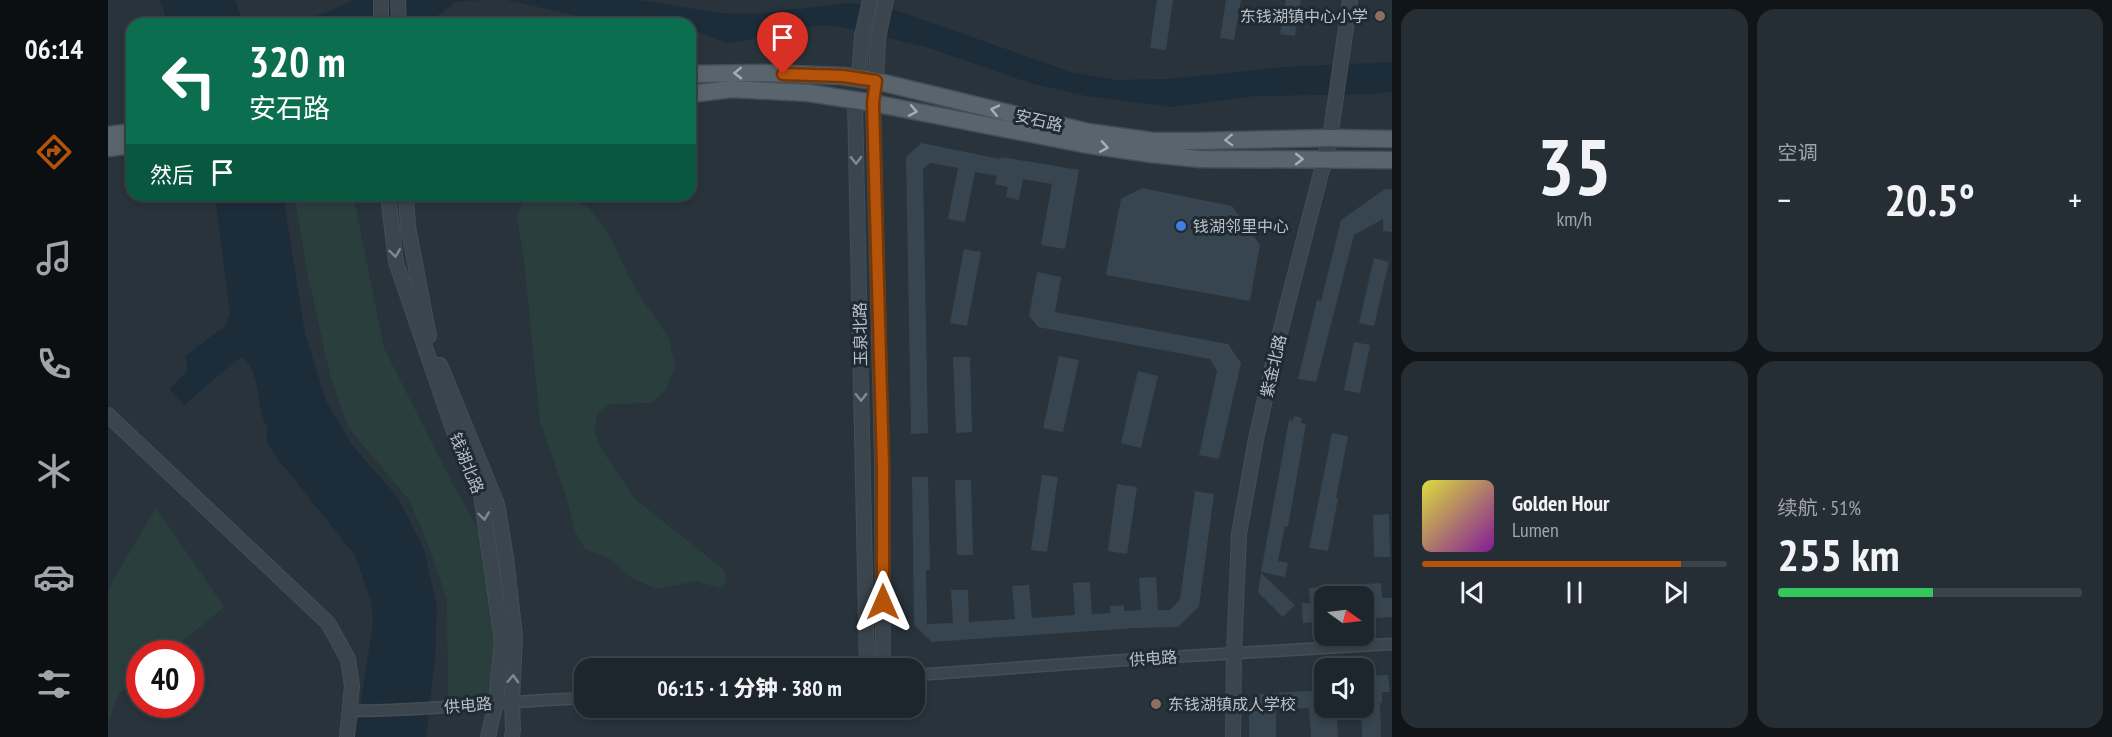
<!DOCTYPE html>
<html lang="zh">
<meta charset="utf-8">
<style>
:root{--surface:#1e262d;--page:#262e35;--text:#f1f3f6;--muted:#a1a5aa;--line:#3c4349;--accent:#b45309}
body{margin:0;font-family:"PT Sans Narrow","Noto Sans SC",sans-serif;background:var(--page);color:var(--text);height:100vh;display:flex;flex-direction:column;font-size:22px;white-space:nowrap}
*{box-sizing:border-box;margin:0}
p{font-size:20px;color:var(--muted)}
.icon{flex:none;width:33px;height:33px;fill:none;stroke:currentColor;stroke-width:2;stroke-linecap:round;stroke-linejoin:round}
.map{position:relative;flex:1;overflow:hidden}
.panel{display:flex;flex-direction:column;gap:9px;padding:9px;background:#101519;width:720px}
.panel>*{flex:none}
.top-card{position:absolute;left:18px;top:18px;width:570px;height:183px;border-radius:18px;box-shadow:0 3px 9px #0003,0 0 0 2px var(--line);background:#0b6e4f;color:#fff;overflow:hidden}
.needle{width:39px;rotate:104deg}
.fabs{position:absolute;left:1206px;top:586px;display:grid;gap:12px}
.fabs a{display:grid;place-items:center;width:60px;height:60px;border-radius:12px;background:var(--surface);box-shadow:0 3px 9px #0003,0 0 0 2px var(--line);font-size:30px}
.speed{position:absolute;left:18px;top:640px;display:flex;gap:12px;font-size:30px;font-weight:700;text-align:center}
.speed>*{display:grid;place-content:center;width:78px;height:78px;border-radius:50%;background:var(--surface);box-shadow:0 3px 9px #0003,0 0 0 2px var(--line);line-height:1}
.speed .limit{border:9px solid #d22;background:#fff;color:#111}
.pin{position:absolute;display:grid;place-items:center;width:51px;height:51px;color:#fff;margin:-62px -26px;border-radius:50% 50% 50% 0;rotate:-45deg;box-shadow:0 0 6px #0007}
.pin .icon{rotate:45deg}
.me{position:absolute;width:66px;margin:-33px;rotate:0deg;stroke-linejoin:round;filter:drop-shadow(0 0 4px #0008)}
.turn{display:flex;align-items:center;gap:21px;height:126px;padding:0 24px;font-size:27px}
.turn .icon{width:78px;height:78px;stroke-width:2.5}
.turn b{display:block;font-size:42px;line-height:51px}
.then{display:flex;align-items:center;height:57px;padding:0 24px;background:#0003;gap:12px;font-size:22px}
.big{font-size:45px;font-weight:800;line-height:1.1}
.panel .tile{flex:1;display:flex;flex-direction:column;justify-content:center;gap:9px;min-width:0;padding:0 21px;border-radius:18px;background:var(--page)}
.panel .dial{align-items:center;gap:0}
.dial b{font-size:78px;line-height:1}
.song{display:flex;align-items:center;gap:18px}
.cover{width:72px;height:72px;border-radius:9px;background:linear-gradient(135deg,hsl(60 70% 55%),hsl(290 70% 35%))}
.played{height:6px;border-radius:3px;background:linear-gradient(90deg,var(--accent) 85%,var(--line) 85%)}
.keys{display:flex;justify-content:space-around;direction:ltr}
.heat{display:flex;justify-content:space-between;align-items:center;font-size:33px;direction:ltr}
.charge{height:9px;border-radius:4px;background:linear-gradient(90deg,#34c759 51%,var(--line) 0)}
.panel .tiles{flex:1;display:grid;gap:9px;grid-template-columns:repeat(2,1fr)}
.trip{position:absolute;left:466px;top:658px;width:351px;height:60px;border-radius:18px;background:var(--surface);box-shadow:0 3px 9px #0003,0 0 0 2px var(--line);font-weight:800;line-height:60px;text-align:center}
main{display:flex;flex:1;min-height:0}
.dock{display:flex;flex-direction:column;width:108px;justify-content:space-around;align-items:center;background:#0c0f12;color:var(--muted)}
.dock .icon{width:42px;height:42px}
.dock .current{color:var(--accent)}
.dock b{font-size:27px;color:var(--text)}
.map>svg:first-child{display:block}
.green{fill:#2a3e3d}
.water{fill:#1c2c39}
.building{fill:#374550}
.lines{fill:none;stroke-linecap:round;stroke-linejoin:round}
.minor-casing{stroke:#454e56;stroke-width:13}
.tertiary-casing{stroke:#454e56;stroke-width:16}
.primary-casing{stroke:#454e56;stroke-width:19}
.minor{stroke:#3b454d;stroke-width:10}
.tertiary{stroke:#3b454d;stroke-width:14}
.primary{stroke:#5a646d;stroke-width:16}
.oneway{stroke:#a5aeb6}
.oneway2{stroke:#808991}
.route-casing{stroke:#753606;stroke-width:15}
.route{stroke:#b45309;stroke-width:10}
.education-dot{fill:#8d6e63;stroke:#202a32;stroke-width:2}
.shop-dot{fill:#3f7fe0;stroke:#202a32;stroke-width:2}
.labels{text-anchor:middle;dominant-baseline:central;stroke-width:6;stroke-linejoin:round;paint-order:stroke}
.poi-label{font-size:16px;fill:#b8c0c8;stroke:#202a32;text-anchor:start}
.street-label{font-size:16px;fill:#b8c0c8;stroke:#202a32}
</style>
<main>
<nav class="dock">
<b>06:14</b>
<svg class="icon current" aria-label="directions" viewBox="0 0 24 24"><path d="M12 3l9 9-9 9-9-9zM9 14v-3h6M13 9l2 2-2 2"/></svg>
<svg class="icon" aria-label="music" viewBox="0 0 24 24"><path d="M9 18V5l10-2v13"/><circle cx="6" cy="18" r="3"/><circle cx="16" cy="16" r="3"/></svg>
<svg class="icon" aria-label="phone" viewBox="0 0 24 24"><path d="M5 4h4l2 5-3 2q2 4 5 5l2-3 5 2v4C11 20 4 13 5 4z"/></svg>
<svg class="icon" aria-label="climate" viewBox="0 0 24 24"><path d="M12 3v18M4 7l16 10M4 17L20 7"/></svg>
<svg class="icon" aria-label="car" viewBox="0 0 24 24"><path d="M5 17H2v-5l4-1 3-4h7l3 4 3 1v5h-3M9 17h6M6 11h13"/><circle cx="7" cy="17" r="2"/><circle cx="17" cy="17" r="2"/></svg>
<svg class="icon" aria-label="filters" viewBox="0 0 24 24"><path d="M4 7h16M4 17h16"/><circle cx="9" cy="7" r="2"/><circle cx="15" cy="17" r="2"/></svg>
</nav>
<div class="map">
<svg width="1284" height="737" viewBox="0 0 1284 737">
<rect width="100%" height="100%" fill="#28333c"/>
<g class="green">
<polygon points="186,195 230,195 231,201 246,199 276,348 345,485 370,529 390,577 402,647 402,695 340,697 339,600 320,544 301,500 240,427 222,375 200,276"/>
<polygon points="416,195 449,195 479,206 499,231 526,287 561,338 567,366 557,391 543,403 502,404 489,414 486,429 492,447 527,499 615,569 619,581 611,588 588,581 548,589 524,578 502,559 477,549 467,531 459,499 432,421 416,260 409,218"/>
<polygon points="48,508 116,607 59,654 32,654 31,677 9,696 0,727 0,589"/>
</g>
<g class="water">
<polygon points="52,0 127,0 133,18 159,24 60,24"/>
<polygon points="245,0 373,0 348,2 318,24 178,24 218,13"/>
<polygon points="399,0 531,0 612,13 648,14 741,3 790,11 963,72 1008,80 1060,79 1175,67 1284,62 1284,92 1263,94 1146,96 1063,107 978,96 922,83 818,47 733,27 717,25 681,29 640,40 619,43 582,29 582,24 502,23"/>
<path d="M107,195H175L197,334L219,403L244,445L289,497L316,549L329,607L327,659L318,737H247L265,625L263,601L247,555L166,454L158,440L160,428C146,406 155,376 135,358L130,359L76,405L61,389L80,370L77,356L117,326L122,313Z"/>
</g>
<g class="building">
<polygon points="1049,0 1065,0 1058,50 1042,48"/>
<polygon points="1118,0 1133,0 1126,40 1112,38"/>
<polygon points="1178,0 1193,0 1187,36 1172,34"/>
<polygon points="813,143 892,159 893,157 971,170 957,249 933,245 944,184 915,179 911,200 898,197 900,187 887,184 889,176 867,172 857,222 840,219 850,168 822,163 815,169 820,433 803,434 798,157"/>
<polygon points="1034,188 1124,206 1152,245 1142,301 998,275 1013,199"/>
<polygon points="1277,189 1284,190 1284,232 1275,231 1275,219 1246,235 1208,382 1190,379 1209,300 1213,301 1233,220"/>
<polygon points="856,249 873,252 859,326 842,323"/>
<polygon points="1266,258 1281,262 1266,326 1251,323"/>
<polygon points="929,272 953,277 947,312 1120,344 1133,363 1111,459 1091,455 1109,371 1102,359 930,327 921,316"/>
<polygon points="1246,342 1262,345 1252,393 1236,390"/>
<polygon points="951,356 971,360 955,432 935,428"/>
<polygon points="845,357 862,357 864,432 848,433"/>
<polygon points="1030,371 1050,376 1033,448 1013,443"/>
<polygon points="1186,416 1194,418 1193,423 1198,424 1180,527 1177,526 1170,561 1180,563 1177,577 1153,572 1181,420 1185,421"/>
<polygon points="1224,433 1240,436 1228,498 1230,498 1220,551 1201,548"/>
<polygon points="934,475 950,477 939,552 923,550"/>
<polygon points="804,477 820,477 822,570 818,570 819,624 845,623 843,590 860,590 861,622 907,619 904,586 921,585 924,618 967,615 965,583 982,582 984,614 1002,613 1002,606 1016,605 1016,611 1033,610 1031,578 1048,577 1050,610 1062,610 1072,599 1087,491 1106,494 1091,606 1070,627 1028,628 824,642 806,625"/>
<polygon points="847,480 863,480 865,555 849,555"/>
<polygon points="1009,484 1029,487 1019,554 1000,551"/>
<polygon points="1281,514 1282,557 1266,557 1265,515"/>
<polygon points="1153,573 1187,605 1175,617 1150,592"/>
<polygon points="1273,583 1274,598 1284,598 1284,617 1256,619 1256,600 1258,599 1257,584"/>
<polygon points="1215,587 1216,621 1195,623 1194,603 1202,603 1201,588"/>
<polygon points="1280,675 1282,692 1274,692 1274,703 1272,703 1273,737 1254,737 1253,708 1256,708 1256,676"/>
<polygon points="1216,690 1216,708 1228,708 1230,737 1203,737 1201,708 1168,710 1168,737 1141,737 1141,706 1151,694"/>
</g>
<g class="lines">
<defs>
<g id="minor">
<polyline points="807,675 1045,658 1284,644"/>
<path d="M243,711C321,711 399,701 477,698"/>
</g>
<g id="tertiary">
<polyline points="290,0 291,24"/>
<polyline points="273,24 273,0"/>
<polyline points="751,79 754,36 762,0"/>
<polyline points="768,81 770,39 778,0"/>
<polyline points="747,102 759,669"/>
<polyline points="765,103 774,459 775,669"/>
<polyline points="280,195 288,262 345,429 373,494 394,641 388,702 380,737"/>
<polyline points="298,195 300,227 321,336"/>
<polyline points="332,365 389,504 398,558 407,636 404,701 405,730 404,737"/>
<polyline points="0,415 220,623 240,659 244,686 239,737"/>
<polyline points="1125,737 1126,654 1131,534 1148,439 1172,333 1222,138 1242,0"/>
</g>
<g id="primary">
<polyline points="582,74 655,73 735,76 768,81 980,132 1045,141 1090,141 1222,138 1284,139"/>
<polyline points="582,94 624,89 701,93 765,103 975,144 1043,154 1092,159 1284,160"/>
<polyline points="0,135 24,132"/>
<polyline points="0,148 24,145"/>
</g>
</defs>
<use href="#minor" class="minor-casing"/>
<use href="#tertiary" class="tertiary-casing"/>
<use href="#primary" class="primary-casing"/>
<use href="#minor" class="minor"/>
<use href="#tertiary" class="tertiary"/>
<use href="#primary" class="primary"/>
</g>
<defs><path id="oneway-chevron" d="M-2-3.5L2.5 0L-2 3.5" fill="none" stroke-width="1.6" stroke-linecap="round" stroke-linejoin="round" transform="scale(1.5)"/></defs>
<g class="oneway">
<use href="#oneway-chevron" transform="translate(630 73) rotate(179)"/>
<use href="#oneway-chevron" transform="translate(887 110) rotate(-167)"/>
<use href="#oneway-chevron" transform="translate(805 111) rotate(11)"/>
<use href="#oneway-chevron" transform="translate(1121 140) rotate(178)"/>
<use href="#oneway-chevron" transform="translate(996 147) rotate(9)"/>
<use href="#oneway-chevron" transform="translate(1191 159)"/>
</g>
<g class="oneway2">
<use href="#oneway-chevron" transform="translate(748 160) rotate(89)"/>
<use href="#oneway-chevron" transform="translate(287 253) rotate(82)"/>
<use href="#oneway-chevron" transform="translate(753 397) rotate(89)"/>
<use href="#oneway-chevron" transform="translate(376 516) rotate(82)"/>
<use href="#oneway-chevron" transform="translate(405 679) rotate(-88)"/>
</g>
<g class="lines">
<defs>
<polyline id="route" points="675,74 735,76 768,81 765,103 775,467 775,602"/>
</defs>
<use href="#route" class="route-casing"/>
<use href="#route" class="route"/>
</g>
<g class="education-dot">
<circle cx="1272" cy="16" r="6"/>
<circle cx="1048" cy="704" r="6"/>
</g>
<circle class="shop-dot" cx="1073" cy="226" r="6"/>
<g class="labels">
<g class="poi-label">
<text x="1260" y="16" text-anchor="end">东钱湖镇中心小学</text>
<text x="1085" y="226">钱湖邻里中心</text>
<text x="1060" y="704">东钱湖镇成人学校</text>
</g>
<g class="street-label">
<text transform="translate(931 120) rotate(13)">安石路</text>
<text transform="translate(752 334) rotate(-91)">玉泉北路</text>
<text transform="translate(1165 366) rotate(-77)">紫金北路</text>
<text transform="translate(359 463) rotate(68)">钱湖北路</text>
<text transform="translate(1045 658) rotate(-4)">供电路</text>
<text transform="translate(360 705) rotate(-5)">供电路</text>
</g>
</g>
</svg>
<div class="fabs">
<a><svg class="needle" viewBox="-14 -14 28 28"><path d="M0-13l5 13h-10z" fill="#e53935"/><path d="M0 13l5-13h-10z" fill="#a1a5aa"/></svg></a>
<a><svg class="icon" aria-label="sound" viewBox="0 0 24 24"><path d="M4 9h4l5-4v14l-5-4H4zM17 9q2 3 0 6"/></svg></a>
</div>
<div class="speed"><div class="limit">40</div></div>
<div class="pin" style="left:675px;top:74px;background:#d93025"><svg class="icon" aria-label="arrive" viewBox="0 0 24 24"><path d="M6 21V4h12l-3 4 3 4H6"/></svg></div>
<svg class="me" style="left:775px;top:602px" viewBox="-20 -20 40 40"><path d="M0-17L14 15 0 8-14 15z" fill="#b45309" stroke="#fff" stroke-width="4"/></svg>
<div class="trip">06:15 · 1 分钟 · 380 m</div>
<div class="top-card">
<div class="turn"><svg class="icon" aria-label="left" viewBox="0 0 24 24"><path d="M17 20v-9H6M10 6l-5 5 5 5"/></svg><div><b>320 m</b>安石路</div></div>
<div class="then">然后<svg class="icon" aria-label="arrive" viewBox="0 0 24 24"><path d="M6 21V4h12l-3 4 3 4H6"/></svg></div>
</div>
</div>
<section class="panel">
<div class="tiles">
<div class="tile dial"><b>35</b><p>km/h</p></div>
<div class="tile"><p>空调</p>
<div class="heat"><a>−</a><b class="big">20.5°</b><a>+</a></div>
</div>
<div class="tile">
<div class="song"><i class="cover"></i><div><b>Golden Hour</b><p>Lumen</p></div></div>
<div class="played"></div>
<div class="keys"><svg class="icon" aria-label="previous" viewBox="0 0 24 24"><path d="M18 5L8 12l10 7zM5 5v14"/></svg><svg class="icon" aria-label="pause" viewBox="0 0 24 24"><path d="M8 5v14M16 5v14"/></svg><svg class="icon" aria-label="next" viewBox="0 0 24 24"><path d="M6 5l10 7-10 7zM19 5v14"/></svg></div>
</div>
<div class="tile"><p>续航 · 51%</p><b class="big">255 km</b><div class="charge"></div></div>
</div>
</section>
</main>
